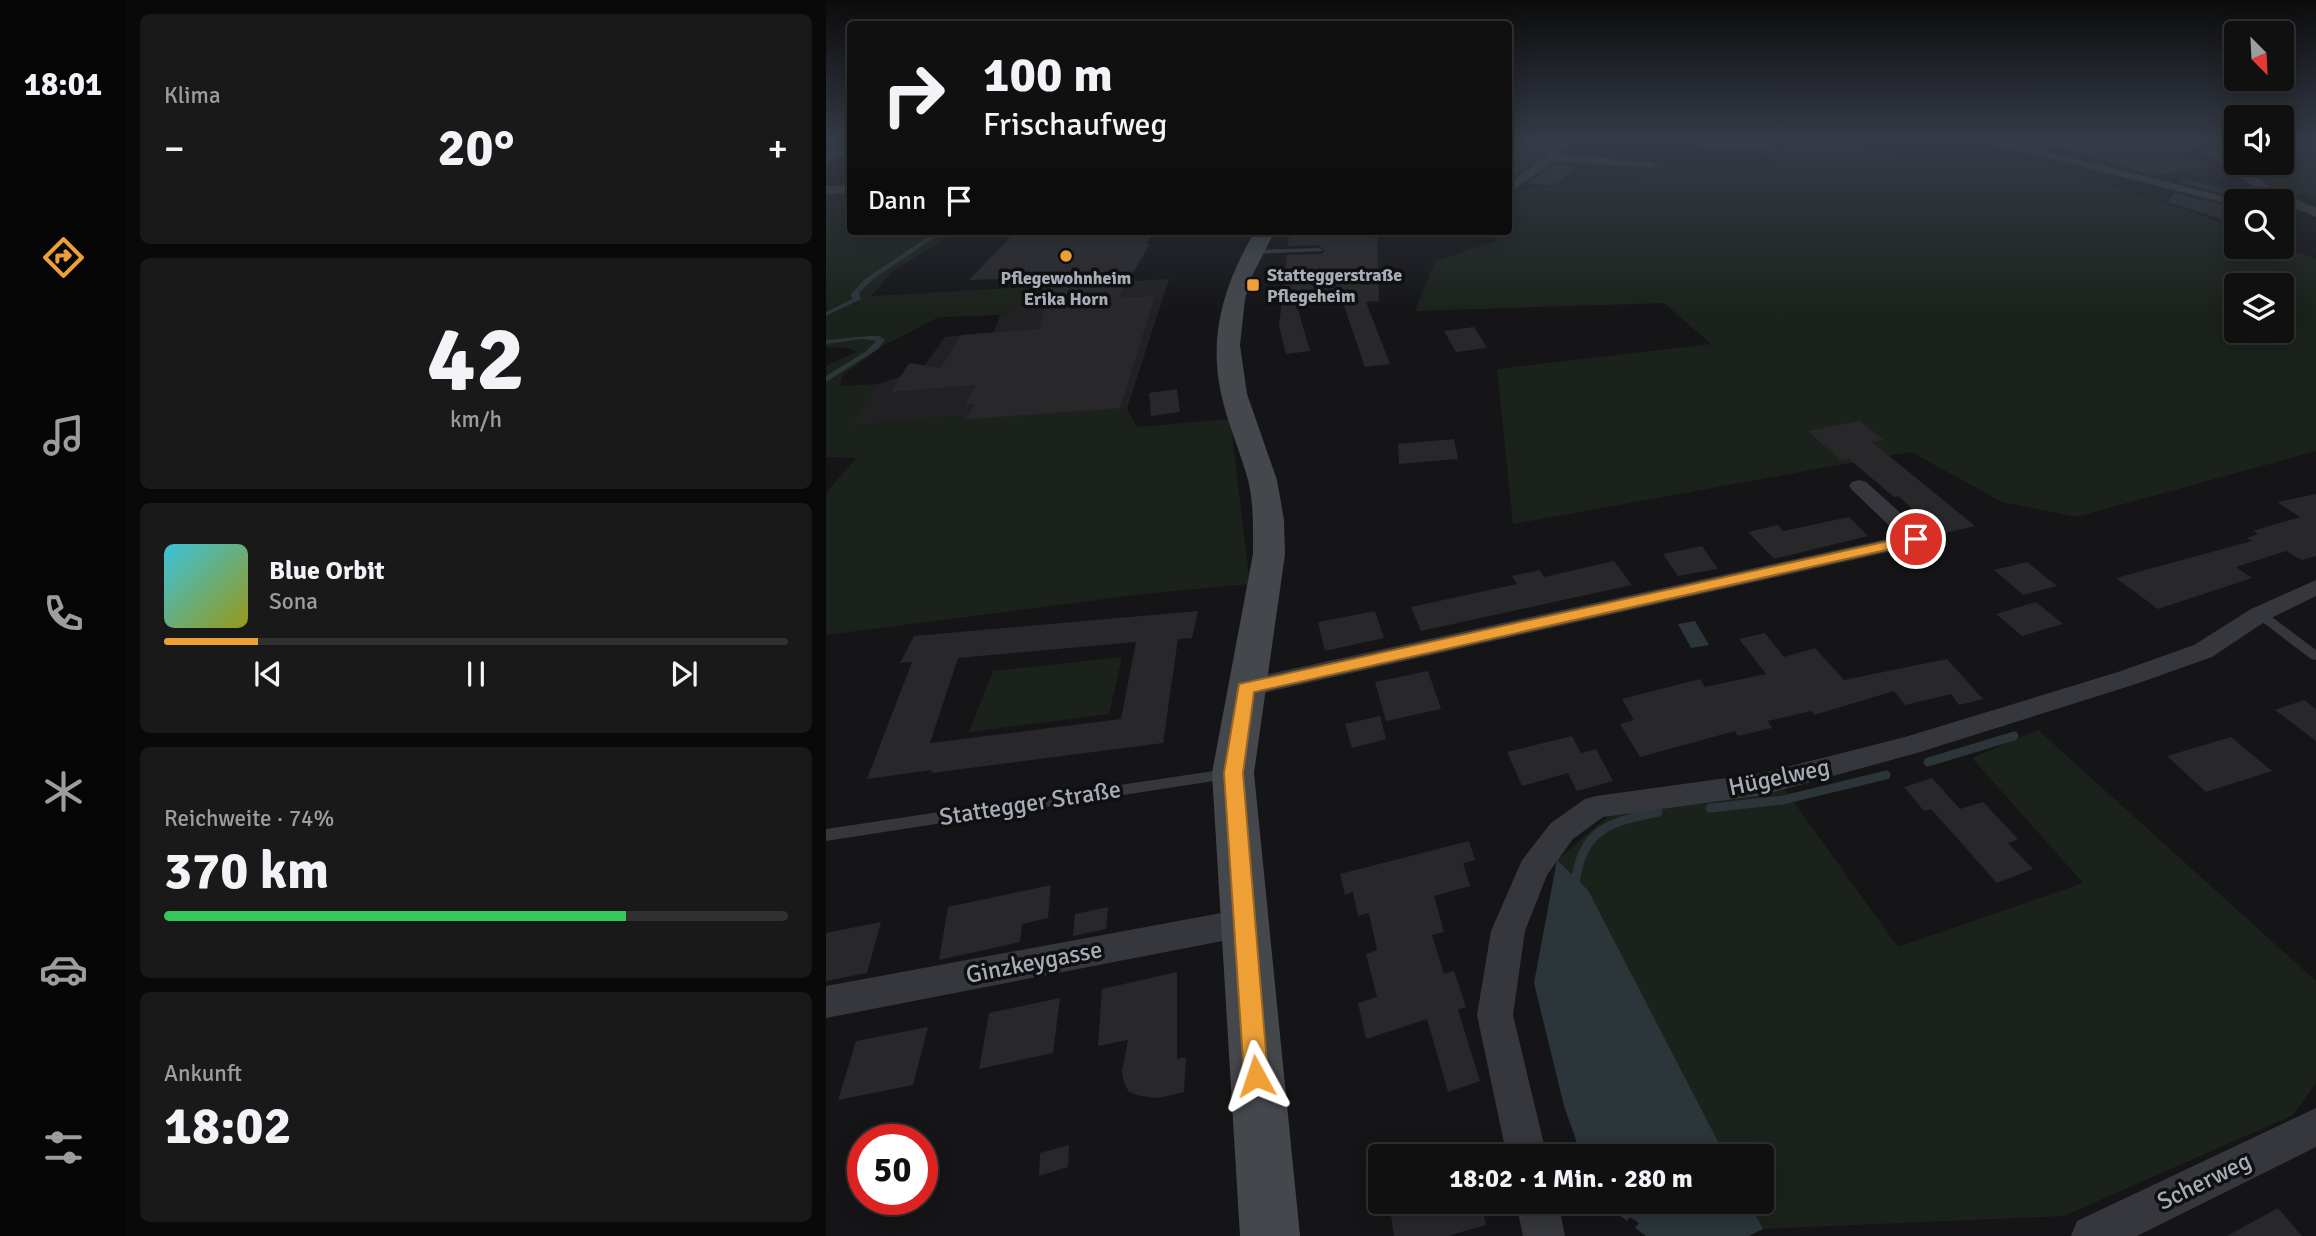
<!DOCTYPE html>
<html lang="de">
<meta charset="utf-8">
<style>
:root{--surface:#101011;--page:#19191a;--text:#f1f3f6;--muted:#9c9d9f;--line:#303031;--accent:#eea036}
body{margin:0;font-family:Signika,sans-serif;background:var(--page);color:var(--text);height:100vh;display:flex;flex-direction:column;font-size:26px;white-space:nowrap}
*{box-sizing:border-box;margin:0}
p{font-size:23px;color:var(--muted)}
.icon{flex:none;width:38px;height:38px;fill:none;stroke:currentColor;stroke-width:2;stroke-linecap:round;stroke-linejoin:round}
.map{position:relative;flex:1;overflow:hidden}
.drawer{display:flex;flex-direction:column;gap:14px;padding:14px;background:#090909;width:700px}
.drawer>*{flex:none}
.banner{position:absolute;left:21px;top:21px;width:665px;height:214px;border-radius:7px;box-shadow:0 4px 18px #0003,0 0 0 2px var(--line);background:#101011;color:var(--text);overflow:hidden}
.needle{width:46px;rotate:156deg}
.tools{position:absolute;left:1398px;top:21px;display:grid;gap:14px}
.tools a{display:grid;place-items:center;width:70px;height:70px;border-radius:7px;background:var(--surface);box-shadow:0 4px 18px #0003,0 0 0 2px var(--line);font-size:35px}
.speed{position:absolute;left:21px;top:1124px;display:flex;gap:14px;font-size:35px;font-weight:700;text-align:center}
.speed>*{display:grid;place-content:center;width:91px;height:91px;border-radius:50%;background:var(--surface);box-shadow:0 4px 18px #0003,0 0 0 2px var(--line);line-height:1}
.speed .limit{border:10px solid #d22;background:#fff;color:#111}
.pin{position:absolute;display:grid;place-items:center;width:60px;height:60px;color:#fff;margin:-30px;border:4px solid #fff;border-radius:50%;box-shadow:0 2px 7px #0007}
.me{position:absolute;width:77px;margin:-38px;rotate:355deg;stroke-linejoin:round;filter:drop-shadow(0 0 5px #0008)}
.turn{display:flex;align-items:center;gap:24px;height:147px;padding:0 21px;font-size:32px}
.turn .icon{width:91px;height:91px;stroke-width:2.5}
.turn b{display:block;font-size:49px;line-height:60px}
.then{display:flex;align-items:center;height:66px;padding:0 21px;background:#0003;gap:14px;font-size:26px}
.big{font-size:52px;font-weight:800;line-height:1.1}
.drawer .widget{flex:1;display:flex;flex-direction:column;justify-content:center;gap:10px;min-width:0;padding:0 24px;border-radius:10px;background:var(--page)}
.drawer .dial{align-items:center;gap:0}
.dial b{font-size:91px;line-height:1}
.song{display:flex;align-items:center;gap:21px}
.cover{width:84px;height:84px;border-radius:10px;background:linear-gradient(135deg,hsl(190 70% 55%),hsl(60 70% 35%))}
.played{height:7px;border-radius:4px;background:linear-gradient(90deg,var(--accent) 15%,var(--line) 15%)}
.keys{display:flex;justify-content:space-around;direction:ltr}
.heat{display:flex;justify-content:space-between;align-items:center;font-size:38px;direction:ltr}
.charge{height:10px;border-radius:5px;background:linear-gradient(90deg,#34c759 74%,var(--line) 0)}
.trip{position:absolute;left:542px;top:1144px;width:406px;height:70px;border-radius:7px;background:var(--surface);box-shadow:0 4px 18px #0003,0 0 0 2px var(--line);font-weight:800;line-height:70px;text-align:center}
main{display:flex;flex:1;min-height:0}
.tabs{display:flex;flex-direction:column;width:126px;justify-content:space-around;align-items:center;background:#060607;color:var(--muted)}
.tabs .icon{width:49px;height:49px}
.tabs .current{color:var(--accent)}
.tabs b{font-size:32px;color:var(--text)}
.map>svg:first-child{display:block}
.built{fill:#212124}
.green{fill:#1b221b;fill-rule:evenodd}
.water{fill:#2b353a}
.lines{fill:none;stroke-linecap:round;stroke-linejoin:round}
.stream{stroke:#2b353a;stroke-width:9}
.building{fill:#28282b;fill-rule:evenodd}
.lane{fill:#36373c;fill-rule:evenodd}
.street{fill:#36373c;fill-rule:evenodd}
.secondary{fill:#44474c;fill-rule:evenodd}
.route{fill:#eea036;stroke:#9b6823;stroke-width:2}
.poi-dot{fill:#eea036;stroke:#101012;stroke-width:2.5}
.labels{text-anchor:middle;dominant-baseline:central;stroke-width:7;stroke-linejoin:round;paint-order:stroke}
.far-poi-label{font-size:18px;font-weight:bold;fill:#a7adb7;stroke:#101012;text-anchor:start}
.near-street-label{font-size:24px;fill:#a7adb7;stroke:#101012}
</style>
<main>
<nav class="tabs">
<b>18:01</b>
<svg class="icon current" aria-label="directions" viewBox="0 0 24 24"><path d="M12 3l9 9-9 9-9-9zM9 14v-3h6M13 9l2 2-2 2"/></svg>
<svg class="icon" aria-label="music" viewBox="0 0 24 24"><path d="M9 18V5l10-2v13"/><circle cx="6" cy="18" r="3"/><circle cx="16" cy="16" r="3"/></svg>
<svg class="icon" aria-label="phone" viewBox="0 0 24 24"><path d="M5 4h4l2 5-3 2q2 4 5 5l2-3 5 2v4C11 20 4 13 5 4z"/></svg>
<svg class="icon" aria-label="climate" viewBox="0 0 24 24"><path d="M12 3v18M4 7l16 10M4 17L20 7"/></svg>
<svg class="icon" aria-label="car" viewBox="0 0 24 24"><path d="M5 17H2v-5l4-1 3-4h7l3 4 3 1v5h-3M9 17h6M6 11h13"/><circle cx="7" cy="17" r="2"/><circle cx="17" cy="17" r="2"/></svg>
<svg class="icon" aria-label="filters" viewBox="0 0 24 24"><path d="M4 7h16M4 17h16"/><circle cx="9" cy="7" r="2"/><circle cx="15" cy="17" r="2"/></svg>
</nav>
<section class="drawer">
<div class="widget"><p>Klima</p>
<div class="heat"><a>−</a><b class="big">20°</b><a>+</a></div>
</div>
<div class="widget dial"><b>42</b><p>km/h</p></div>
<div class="widget">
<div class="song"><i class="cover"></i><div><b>Blue Orbit</b><p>Sona</p></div></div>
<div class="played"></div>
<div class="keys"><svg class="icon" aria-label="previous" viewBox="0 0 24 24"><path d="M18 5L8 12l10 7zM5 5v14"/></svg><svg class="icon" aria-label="pause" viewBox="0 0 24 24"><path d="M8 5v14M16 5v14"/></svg><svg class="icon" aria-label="next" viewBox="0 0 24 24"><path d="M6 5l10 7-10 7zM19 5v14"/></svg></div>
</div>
<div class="widget"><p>Reichweite · 74%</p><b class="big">370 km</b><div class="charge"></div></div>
<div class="widget"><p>Ankunft</p><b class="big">18:02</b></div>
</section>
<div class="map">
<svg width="1490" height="1236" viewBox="0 0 1490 1236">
<rect width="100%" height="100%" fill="#151517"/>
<polygon class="built" points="343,279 301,409 311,427 0,457 0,451 24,425 52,384 95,370 119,337 168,332 174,315 113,317 114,293"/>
<g class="green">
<path d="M1031,140L1099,168L1189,157L1366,212L1410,229V247L1456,246L1490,259V451L1250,517L1176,502L1085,452L687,524L671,369L885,344L838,303L589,311L609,261L670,241L664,231H682L683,191L863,173L919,176L967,164L888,143ZM1410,285H1456V331H1410Z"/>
<polygon points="1396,140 1410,140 1410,163 1456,163 1456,140 1490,140 1490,199 1445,187 1386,152"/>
<polygon points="0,192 24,192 24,231 131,231 67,271 45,296 259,284 257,288 208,297 172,320 174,315 113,317 55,347 16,376 14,386 52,384 25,425 137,415 135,421 301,409 311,427 404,419 424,584 317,594 0,635 0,493 30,458 0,457 0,366 30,352 23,348 0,347"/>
<polygon points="296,657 283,714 143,732 167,671"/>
<polygon points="1212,730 1490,981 1490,1083 1467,1115 1238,1216 937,1229 923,1202 936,1202 936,1157 900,1157 762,890 731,860 793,807 959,790 1072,947 1257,883 1146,758"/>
</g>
<g class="water">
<polygon points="111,231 118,231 47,279 33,293 35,299 0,316 0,312 26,299 25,294 39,279"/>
<polygon points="43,336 53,336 59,340 52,349 0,382 0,376 39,352 50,341 36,339 0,344 0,340"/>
<polygon points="869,621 883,645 865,648 852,624"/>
<polygon points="731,860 762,890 900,1157 756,1157 738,1106 708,983"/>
<polygon points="777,1202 923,1202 937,1229 923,1236 820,1236 809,1228 813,1223 804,1217 801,1221"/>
</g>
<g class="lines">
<g class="stream">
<polyline points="1102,762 1188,736"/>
<polyline points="884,808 957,800 1060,775"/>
<path d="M749,885C755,829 783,822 832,812"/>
</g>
</g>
<g class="building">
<polygon points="1224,140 1316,140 1336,144 1343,140 1377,140 1353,157 1382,165 1327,176 1224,143"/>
<polygon points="713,142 722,148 719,153 682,180 682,145"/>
<polygon points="729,164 743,165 748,169 728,186 702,183"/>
<polygon points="1355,179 1410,191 1410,197 1353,182"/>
<polygon points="1348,193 1410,208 1410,213 1398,220 1342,202"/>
<polygon points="190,231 328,231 320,244 324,244 292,298 329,296 294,408 140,419 149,404 139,405 150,385 65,392 83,363 115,368 135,335 214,329 220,295 233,277 143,280"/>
<polygon points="540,234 540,238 551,237 553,301 540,302 564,364 539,367 517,303 471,306 484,351 460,354 453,326 461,255 495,254 499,251 493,245 462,246 463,237"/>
<polygon points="648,327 661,348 630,352 618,331"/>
<polygon points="351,389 354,412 325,416 323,393"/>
<polygon points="1034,421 1058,440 1046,442 1149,526 1115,534 1072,496 1068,497 1023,459 1014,460 982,431"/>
<polygon points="628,439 632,459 573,464 572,444"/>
<polygon points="1490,494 1490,556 1476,560 1460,551 1410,567 1426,578 1332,609 1290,578 1426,541 1421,538 1432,534 1427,531 1474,517 1451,502"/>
<polygon points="1023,517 1042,536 948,559 922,532 952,525 957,531"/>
<polygon points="876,546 892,569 852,576 837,554"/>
<polygon points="788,561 806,585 595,631 585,607 691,584 686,576 714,570 718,577"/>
<polygon points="1201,562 1231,586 1197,595 1168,570"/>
<polygon points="1210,602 1237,624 1196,636 1170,614"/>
<path d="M372,611L366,638L352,639L337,743L105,773L106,770L41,779L86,662L74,663L88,636ZM310,642L295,719L104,743L132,658Z"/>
<polygon points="549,611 558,638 499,651 492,622"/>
<polygon points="939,633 958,657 989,648 1018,680 1121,659 1157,699 1133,705 1125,694 1079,705 1068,691 988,715 985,711 942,721 946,728 912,736 909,731 814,757 794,724 808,720 796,699 874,679 879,687 940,674 913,639"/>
<polygon points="602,671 615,709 560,721 549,682"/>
<polygon points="1478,700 1490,709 1490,741 1449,710"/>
<polygon points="554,716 560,739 526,748 519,724"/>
<polygon points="746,736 755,753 770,749 787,781 751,791 742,773 696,786 681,752"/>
<polygon points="1405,737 1446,771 1380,792 1341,756"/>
<polygon points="1106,778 1134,809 1157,802 1192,839 1182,843 1207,869 1171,883 1105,809 1098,811 1078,787"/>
<polygon points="643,841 649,860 637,863 644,886 608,896 618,932 606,935 618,974 628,971 640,1007 632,1010 654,1081 622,1092 601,1019 540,1039 532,1003 551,997 540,954 551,950 543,913 532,916 527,892 519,895 514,874"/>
<polygon points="225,885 222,918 196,924 194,942 113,960 122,907"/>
<polygon points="282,907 280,929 247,936 249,914"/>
<polygon points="55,922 41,973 0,981 0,933"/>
<polygon points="351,972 351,1059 360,1057 358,1092 332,1098 315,1096 303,1092 298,1083 296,1071 302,1040 272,1046 276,989"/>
<polygon points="234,998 227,1053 153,1069 163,1013"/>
<polygon points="102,1027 87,1085 12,1100 30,1041"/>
<polygon points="243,1145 242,1167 213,1176 214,1153"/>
<polygon points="563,1202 655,1202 660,1225 621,1236 568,1236"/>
<polygon points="1452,1208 1476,1236 1401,1236"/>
</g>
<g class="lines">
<g class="lane">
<polygon points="10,153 15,154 0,164 0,159"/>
<polygon points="24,163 24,167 20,167 20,165"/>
<polygon points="493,248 497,250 495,251 426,254 422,252 426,250"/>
<polygon points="1434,610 1438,611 1490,650 1490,660 1485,659 1430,617 1428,614"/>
<polygon points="401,769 406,770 408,774 406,778 401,779 0,841 0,829"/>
</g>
<g class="street">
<polygon points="730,140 740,140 733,154 825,162 831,165 825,168 728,161 682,194 682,184 721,155"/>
<path d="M864,140H965L960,143C938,145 880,153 864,140Z"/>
<polygon points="1159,140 1176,140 1416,201 1410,201 1410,206 1160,142"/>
<polygon points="1383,140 1393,140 1390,151 1452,191 1490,208 1490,217 1444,197 1380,154"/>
<polygon points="24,150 24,156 0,157 0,151"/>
<polygon points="24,185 24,193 0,194 0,186"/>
<polygon points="1033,480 1040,482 1098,534 1101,539 1098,544 420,697 411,694 407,688 411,682 420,679 1074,536 1026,490 1023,486 1026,482"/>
<polygon points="1490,580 1490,596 1443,619 1386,657 1310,684 1091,753 937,795 777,817 747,839 721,875 699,931 687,1015 721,1157 681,1157 651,1015 665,931 696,860 725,823 759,799 770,796 937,773 1079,737 1292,672 1368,645 1425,609"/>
<polygon points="417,909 429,913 434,923 429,933 417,937 0,1018 0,986"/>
<polygon points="1490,1108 1490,1147 1311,1236 1245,1236 1251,1221"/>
<polygon points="690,1202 732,1202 739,1236 697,1236"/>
</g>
<path class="secondary" d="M429,231H449L426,276L419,299L414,345L421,394L451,480L458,520L459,554L428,773L474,1236H414L386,773L427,554C427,529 428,504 422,480C414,450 401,423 395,393C382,334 399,282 429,231Z"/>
</g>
<linearGradient id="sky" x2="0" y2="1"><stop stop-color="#0c0c0d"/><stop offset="0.45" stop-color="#353b47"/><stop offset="1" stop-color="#353b47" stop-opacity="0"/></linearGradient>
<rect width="1490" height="313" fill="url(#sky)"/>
<polygon class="route" points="1090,535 1098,539 1096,542 428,692 417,773 442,1076 439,1084 430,1087 421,1084 418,1076 398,773 413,684"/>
<g class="poi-dot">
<circle cx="240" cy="256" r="7"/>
<rect x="420" y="278" width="14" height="14" rx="3.5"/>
</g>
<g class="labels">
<g class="far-poi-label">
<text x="441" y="275">Statteggerstraße<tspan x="441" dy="21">Pflegeheim</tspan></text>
<text x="240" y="278" text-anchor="middle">Pflegewohnheim<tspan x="240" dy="21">Erika Horn</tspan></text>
</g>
<g class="near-street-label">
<text transform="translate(953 777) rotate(-12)">Hügelweg</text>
<text transform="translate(204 803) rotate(-9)">Stattegger Straße</text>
<text transform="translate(208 962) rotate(-11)">Ginzkeygasse</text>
<text transform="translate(1378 1181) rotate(-26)">Scherweg</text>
</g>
</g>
</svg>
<div class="tools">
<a><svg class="needle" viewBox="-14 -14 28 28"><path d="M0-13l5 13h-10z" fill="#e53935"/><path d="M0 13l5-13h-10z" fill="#9c9d9f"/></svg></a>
<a><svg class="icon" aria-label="sound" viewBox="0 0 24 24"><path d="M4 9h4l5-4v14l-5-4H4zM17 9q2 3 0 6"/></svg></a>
<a><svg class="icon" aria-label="search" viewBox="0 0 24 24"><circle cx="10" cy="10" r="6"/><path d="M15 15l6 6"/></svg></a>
<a><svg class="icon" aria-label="layers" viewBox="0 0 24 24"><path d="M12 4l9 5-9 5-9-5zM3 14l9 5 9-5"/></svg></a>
</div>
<div class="speed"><div class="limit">50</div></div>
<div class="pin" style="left:1090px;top:539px;background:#d93025"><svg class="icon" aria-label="arrive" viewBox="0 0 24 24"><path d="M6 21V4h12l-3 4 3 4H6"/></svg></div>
<svg class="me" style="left:430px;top:1076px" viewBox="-20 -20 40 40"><path d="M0-17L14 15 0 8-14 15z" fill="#eea036" stroke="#fff" stroke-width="4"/></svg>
<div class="trip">18:02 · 1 Min. · 280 m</div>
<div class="banner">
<div class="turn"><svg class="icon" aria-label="right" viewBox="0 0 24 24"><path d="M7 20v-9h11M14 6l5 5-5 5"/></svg><div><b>100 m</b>Frischaufweg</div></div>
<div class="then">Dann<svg class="icon" aria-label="arrive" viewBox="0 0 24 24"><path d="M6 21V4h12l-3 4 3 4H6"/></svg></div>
</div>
</div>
</main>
